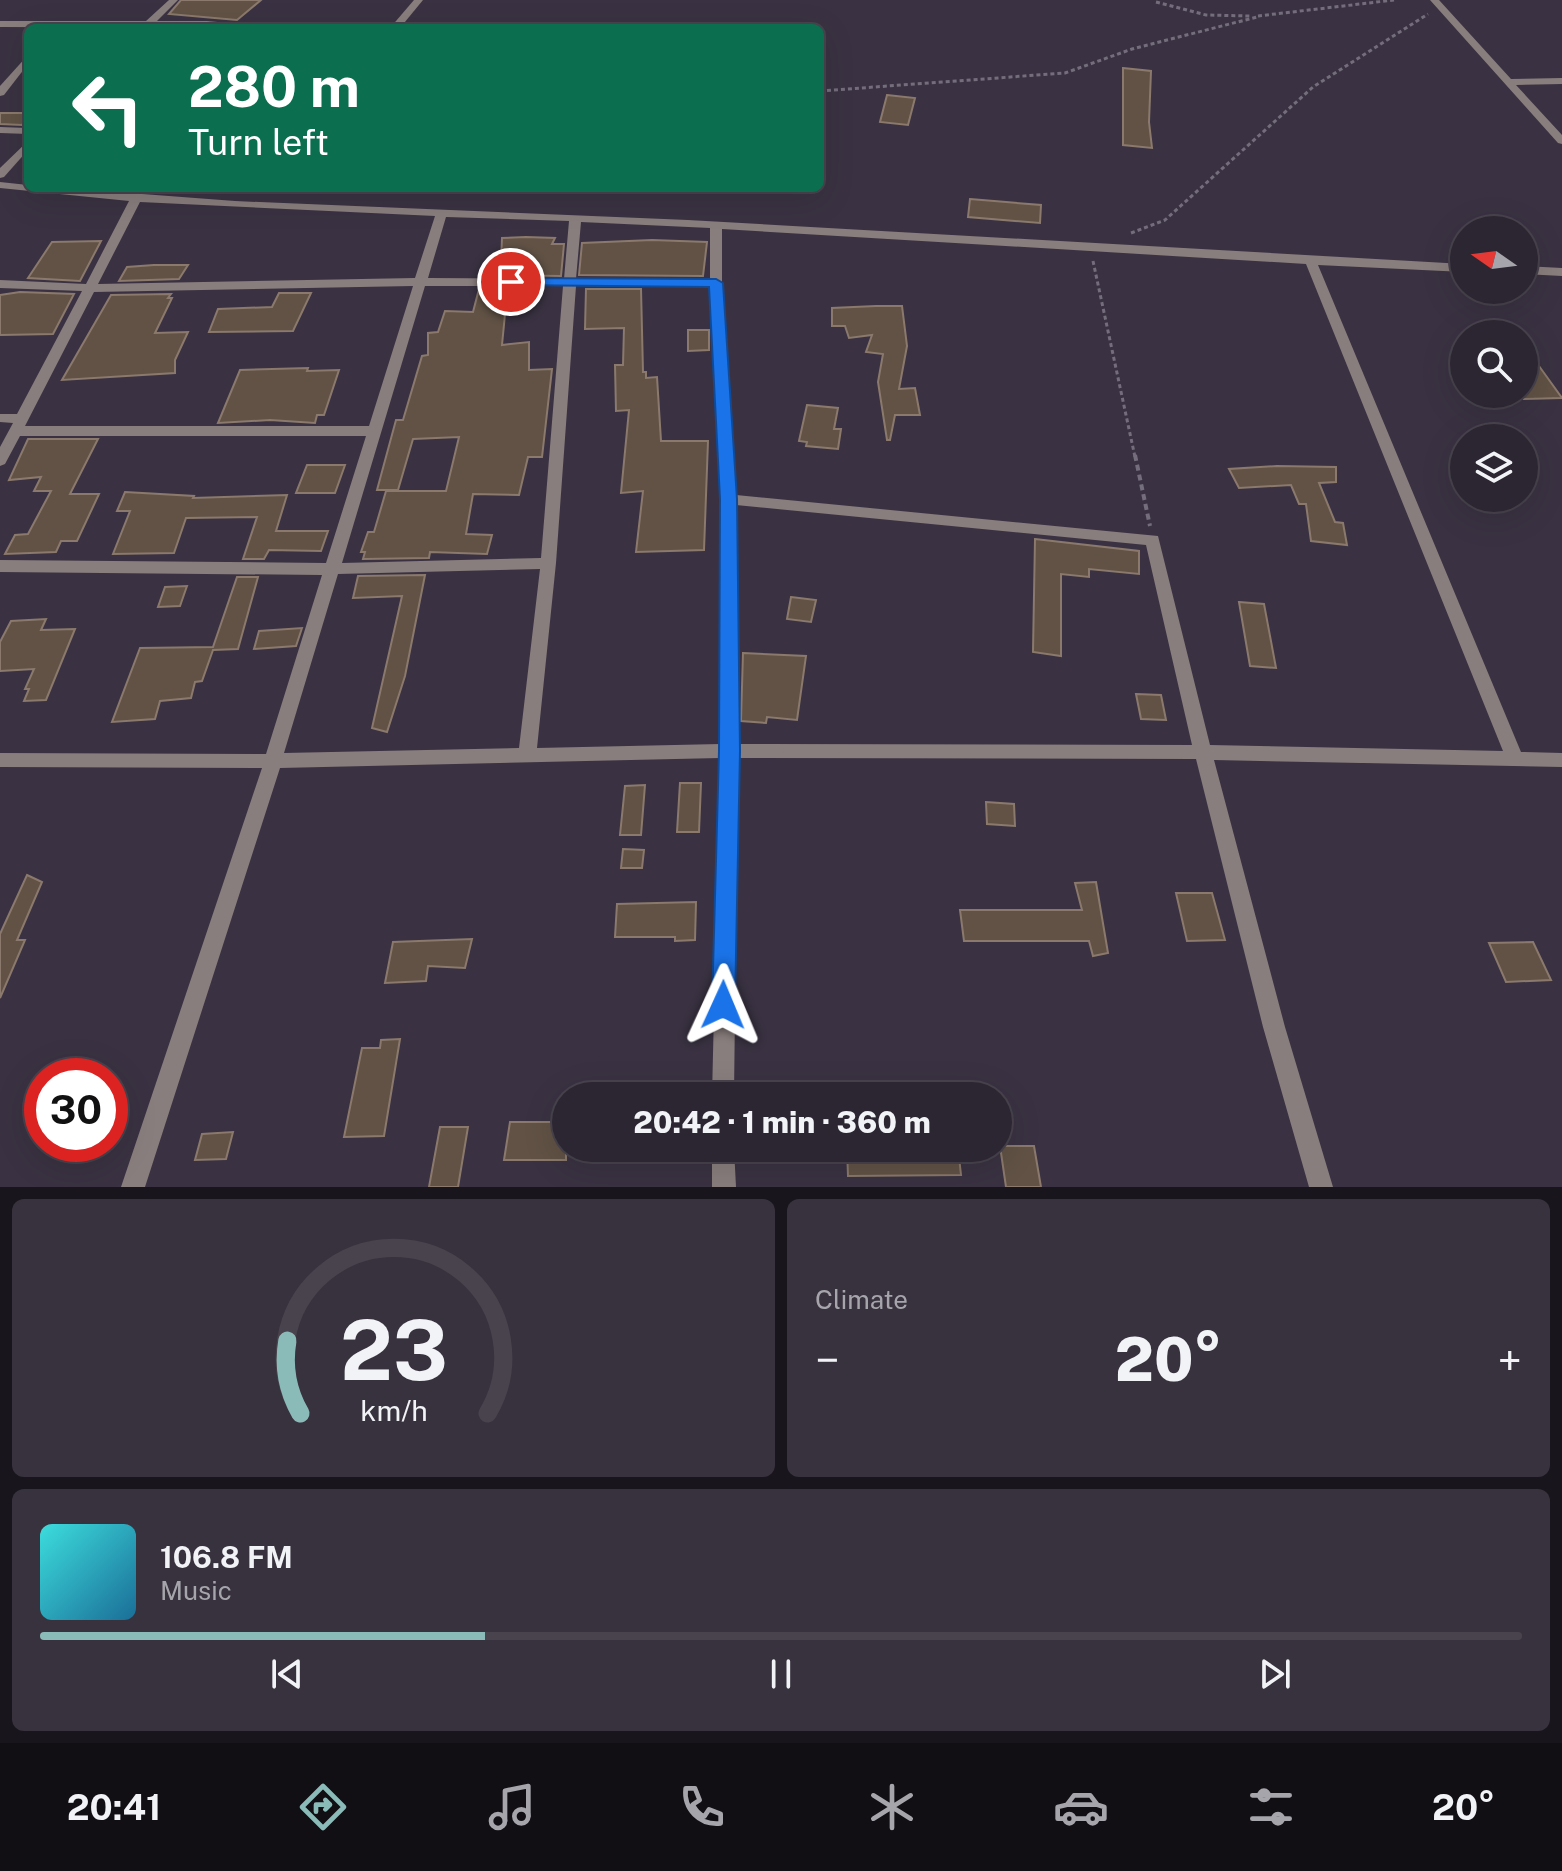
<!DOCTYPE html>
<meta charset="utf-8">
<style>
:root{--surface:#2c2632;--page:#38323e;--text:#f1f3f6;--muted:#a6a5ac;--line:#48434d;--accent:#8bbbb9}
body{margin:0;font-family:"Public Sans",sans-serif;background:var(--page);color:var(--text);height:100vh;display:flex;flex-direction:column;font-size:30px;white-space:nowrap}
*{box-sizing:border-box;margin:0}
p{font-size:26px;color:var(--muted)}
.icon{flex:none;width:44px;height:44px;fill:none;stroke:currentColor;stroke-width:2;stroke-linecap:round;stroke-linejoin:round}
.map{position:relative;height:1187px;overflow:hidden}
.details{display:flex;flex-direction:column;gap:12px;padding:12px;background:#18151c;flex:1}
.details>*{flex:none}
.hud{position:absolute;left:24px;top:24px;width:800px;height:168px;border-radius:12px;box-shadow:0 8px 32px #0002,0 0 0 2px var(--line);background:#0b6e4f;color:#fff;overflow:hidden}
.needle{width:52px;rotate:284deg}
.buttons{position:absolute;left:1450px;top:216px;display:grid;gap:16px}
.buttons a{display:grid;place-items:center;width:88px;height:88px;border-radius:50%;background:var(--surface);box-shadow:0 8px 32px #0002,0 0 0 2px var(--line);font-size:40px}
.speed{position:absolute;left:24px;top:1058px;display:flex;gap:16px;font-size:40px;font-weight:700;text-align:center}
.speed>*{display:grid;place-content:center;width:104px;height:104px;border-radius:50%;background:var(--surface);box-shadow:0 8px 32px #0002,0 0 0 2px var(--line);line-height:1}
.speed .limit{border:12px solid #d22;background:#fff;color:#111}
.pin{position:absolute;display:grid;place-items:center;width:68px;height:68px;color:#fff;margin:-34px;border:4px solid #fff;border-radius:50%;box-shadow:0 2px 8px #0007}
.me{position:absolute;width:88px;margin:-44px;rotate:1deg;stroke-linejoin:round;filter:drop-shadow(0 0 6px #0008)}
.turn{display:flex;align-items:center;gap:28px;height:168px;padding:0 32px;font-size:36px}
.turn .icon{width:104px;height:104px;stroke-width:2.5}
.turn b{display:block;font-size:56px;line-height:68px}
.big{font-size:60px;font-weight:800;line-height:1.1}
.details .card{flex:1;display:flex;flex-direction:column;justify-content:center;gap:12px;min-width:0;padding:0 28px;border-radius:12px;background:var(--page)}
.details .dial{align-items:center;gap:0}
.dial svg{height:208px;overflow:visible;fill:none;stroke:var(--line);stroke-width:7;stroke-linecap:round;text-anchor:middle}
.dial text{fill:var(--text);stroke:none}
.song{display:flex;align-items:center;gap:24px}
.cover{width:96px;height:96px;border-radius:12px;background:linear-gradient(135deg,hsl(180 70% 55%),hsl(200 70% 35%))}
.played{height:8px;border-radius:4px;background:linear-gradient(90deg,var(--accent) 30%,var(--line) 30%)}
.keys{display:flex;justify-content:space-around;direction:ltr}
.heat{display:flex;justify-content:space-between;align-items:center;font-size:44px;direction:ltr}
.details .tiles{flex:1;display:grid;gap:12px;grid-template-columns:1fr 1fr}
.card:last-child{grid-column:span 2}
.trip{position:absolute;left:552px;top:1082px;width:460px;height:80px;border-radius:40px;background:var(--surface);box-shadow:0 8px 32px #0002,0 0 0 2px var(--line);font-weight:800;line-height:80px;text-align:center}
.tabs{display:flex;height:128px;justify-content:space-around;align-items:center;background:#120f14;color:var(--muted)}
.tabs .icon{width:56px;height:56px}
.tabs .on{color:var(--accent)}
.tabs b{font-size:36px;color:var(--text)}
.map>svg:first-child{display:block}
.building{fill:#615245;stroke:#8a796c;stroke-width:2}
.lines{fill:none;stroke-linecap:round;stroke-linejoin:round}
.path-far1{stroke:#746d7c;stroke-width:3;stroke-dasharray:4 3;stroke-linecap:butt}
.path{stroke:#746d7c;stroke-width:4;stroke-dasharray:6 4;stroke-linecap:butt}
.street{fill:#887e7d;fill-rule:evenodd}
.route{fill:#1a73e8;stroke:#114b97;stroke-width:2}
</style>
<div class="map">
<svg width="1562" height="1187" viewBox="0 0 1562 1187">
<rect width="100%" height="100%" fill="#3a3242"/>
<g class="building">
<polygon points="181,0 261,0 237,20 169,14"/>
<polygon points="1123,68 1151,71 1149,122 1152,148 1123,145"/>
<polygon points="887,95 915,98 908,125 880,122"/>
<polygon points="0,113 28,113 28,115 22,125 0,124"/>
<polygon points="970,199 1041,205 1040,223 968,217"/>
<polygon points="526,237 555,238 552,244 564,244 561,276 482,275 485,264 501,264 502,238"/>
<polygon points="652,240 707,242 703,276 579,275 582,243"/>
<polygon points="101,241 80,281 28,278 52,242"/>
<polygon points="154,265 188,265 179,279 119,281 127,267"/>
<polygon points="479,289 519,289 517,304 506,304 502,345 529,342 529,370 552,369 542,457 528,457 519,495 473,494 466,534 492,535 487,554 430,552 429,558 363,559 365,552 361,552 368,532 374,532 386,491 446,491 459,437 413,439 398,490 377,490 396,420 403,420 422,356 428,355 428,333 438,332 445,311 473,312"/>
<polygon points="586,289 641,289 643,372 646,372 646,378 657,377 661,441 708,441 704,550 636,552 643,491 621,493 629,410 616,411 615,365 623,365 624,328 585,329"/>
<polygon points="20,292 74,294 53,334 0,335 0,295"/>
<polygon points="279,293 311,293 293,331 209,332 218,309 272,307"/>
<polygon points="171,294 168,298 172,298 155,333 188,332 175,360 175,373 62,380 111,295"/>
<polygon points="876,306 902,306 907,346 899,389 915,388 920,415 895,415 890,440 887,440 878,382 883,354 866,352 872,335 849,338 845,326 832,326 832,308"/>
<polygon points="688,330 709,330 709,350 688,351"/>
<polygon points="1539,366 1562,398 1524,399 1524,367"/>
<polygon points="308,368 307,371 339,370 324,415 317,415 315,423 270,420 218,423 240,370"/>
<polygon points="807,405 838,408 834,429 841,429 838,449 806,446 807,442 799,441"/>
<polygon points="28,439 98,439 70,494 99,494 77,541 61,541 56,552 5,554 15,535 28,534 51,491 34,491 41,477 9,480"/>
<polygon points="307,465 345,465 335,493 296,493"/>
<polygon points="1277,466 1336,467 1336,482 1319,483 1335,522 1343,523 1347,545 1311,541 1306,504 1299,504 1291,485 1239,488 1229,469"/>
<polygon points="125,492 194,496 193,498 287,495 276,531 328,531 321,551 269,550 264,559 243,559 257,517 186,518 174,553 113,554 130,511 117,511"/>
<polygon points="1035,539 1139,551 1139,574 1089,569 1089,577 1061,574 1061,656 1033,652"/>
<polygon points="425,575 405,676 387,732 372,728 402,596 353,598 358,576"/>
<polygon points="237,577 258,577 238,649 213,650 202,681 195,682 191,698 160,701 155,719 112,722 140,648 213,647"/>
<polygon points="187,586 180,606 158,607 165,587"/>
<polygon points="791,597 816,600 811,622 787,619"/>
<polygon points="1239,602 1264,604 1276,668 1250,666"/>
<polygon points="46,619 41,630 75,629 46,700 24,701 29,689 25,689 34,669 0,671 0,642 11,621"/>
<polygon points="302,628 296,646 254,649 259,631"/>
<polygon points="743,653 806,656 797,720 767,717 766,723 741,721"/>
<polygon points="1136,694 1161,695 1166,720 1141,719"/>
<polygon points="680,783 701,783 699,832 677,832"/>
<polygon points="645,785 641,835 620,835 625,786"/>
<polygon points="986,802 1014,804 1015,826 987,824"/>
<polygon points="623,849 644,850 642,868 621,868"/>
<polygon points="27,875 42,882 17,940 25,940 0,998 0,934"/>
<polygon points="1096,882 1108,953 1093,956 1089,941 964,941 960,910 1082,910 1075,883"/>
<polygon points="1176,893 1212,893 1225,940 1187,941"/>
<polygon points="696,902 695,940 675,941 675,937 615,937 617,904"/>
<polygon points="472,939 465,968 428,966 426,981 385,983 393,942"/>
<polygon points="1533,942 1551,980 1506,982 1489,943"/>
<polygon points="400,1039 384,1136 344,1137 362,1048 380,1048 381,1040"/>
<polygon points="510,1122 566,1122 566,1160 504,1160"/>
<polygon points="440,1127 468,1127 458,1187 429,1187"/>
<polygon points="233,1132 226,1159 195,1160 202,1134"/>
<polygon points="1000,1146 1034,1146 1041,1187 1006,1187"/>
<polygon points="847,1148 958,1148 961,1175 848,1176"/>
</g>
<g class="lines">
<g class="path-far1">
<polyline points="1156,2 1206,15 1250,16"/>
<polyline points="1258,16 1394,0"/>
<polyline points="820,91 1065,73 1132,49 1257,17"/>
<polyline points="1131,233 1165,220 1313,87 1428,14"/>
<polyline points="1093,261 1135,457"/>
</g>
<polyline class="path" points="1135,455 1150,526"/>
<g class="street">
<polygon points="169,0 178,0 157,21 207,21 249,25 254,28 0,27 0,21 146,21"/>
<polygon points="414,0 423,0 400,28 390,28"/>
<polygon points="1430,0 1439,0 1511,79 1562,78 1562,84 1516,85 1562,135 1562,144 1558,143"/>
<polygon points="28,55 28,64 4,95 0,96 0,86"/>
<polygon points="0,127 28,128 28,134 0,133"/>
<polygon points="28,141 28,150 4,177 0,178 0,168"/>
<path d="M0,182L28,185V188H63L235,201L688,220L1464,264V272L1318,265L1521,752L1562,753V767L1214,760L1285,1027L1333,1187H1309L1263,1027L1196,759L738,758L734,1096H712L720,758L280,768L145,1187H121L262,768L0,767V753L266,754L322,575L0,572V560L326,563L366,436H20L5,464L0,466V447L13,423L0,422V414H17L82,291L0,288V280L86,284L129,201L0,188ZM140,202L435,216L415,278L98,284ZM446,217L569,221L564,279L428,278ZM581,222L710,228V279H576ZM722,229L1306,264L1503,751L1210,745L1158,536L736,495L722,283ZM413,286L369,426H25L94,292ZM425,286H563L541,558L342,563ZM576,286L710,287L722,499L720,744L537,748L556,563ZM736,505L1146,545L1192,745L738,744ZM540,569L519,748L284,753L338,574Z"/>
<polygon points="1524,266 1562,268 1562,276 1524,274"/>
<polygon points="712,1148 734,1148 736,1187 712,1187"/>
</g>
</g>
<polygon class="route" points="511,278 716,279 723,283 737,499 740,751 735,1005 732,1013 723,1016 715,1013 712,1005 719,751 720,499 709,287 506,285 506,279"/>
</svg>
<div class="buttons">
<a><svg class="needle" viewBox="-14 -14 28 28"><path d="M0-13l5 13h-10z" fill="#e53935"/><path d="M0 13l5-13h-10z" fill="#a6a5ac"/></svg></a>
<a><svg class="icon" aria-label="search" viewBox="0 0 24 24"><circle cx="10" cy="10" r="6"/><path d="M15 15l6 6"/></svg></a>
<a><svg class="icon" aria-label="layers" viewBox="0 0 24 24"><path d="M12 4l9 5-9 5-9-5zM3 14l9 5 9-5"/></svg></a>
</div>
<div class="speed"><div class="limit">30</div></div>
<div class="pin" style="left:511px;top:282px;background:#d93025"><svg class="icon" aria-label="arrive" viewBox="0 0 24 24"><path d="M6 21V4h12l-3 4 3 4H6"/></svg></div>
<svg class="me" style="left:723px;top:1005px" viewBox="-20 -20 40 40"><path d="M0-17L14 15 0 8-14 15z" fill="#1a73e8" stroke="#fff" stroke-width="4"/></svg>
<div class="trip">20:42 · 1 min · 360 m</div>
<div class="hud">
<div class="turn"><svg class="icon" aria-label="left" viewBox="0 0 24 24"><path d="M17 20v-9H6M10 6l-5 5 5 5"/></svg><div><b>280 m</b>Turn left</div></div>
</div>
</div>
<section class="details">
<div class="tiles">
<div class="card dial"><svg viewBox="0 0 100 80">
<path d="M14 69A42 42 0 1 1 86 69"/>
<path d="M14 69A42 42 0 0 1 9 41" stroke="#8bbbb9"/>
<text x="50" y="56" font-size="32" font-weight="700">23</text>
<text x="50" y="72" font-size="11">km/h</text>
</svg></div>
<div class="card"><p>Climate</p>
<div class="heat"><a>−</a><b class="big">20°</b><a>+</a></div>
</div>
<div class="card">
<div class="song"><i class="cover"></i><div><b>106.8 FM</b><p>Music</p></div></div>
<div class="played"></div>
<div class="keys"><svg class="icon" aria-label="previous" viewBox="0 0 24 24"><path d="M18 5L8 12l10 7zM5 5v14"/></svg><svg class="icon" aria-label="pause" viewBox="0 0 24 24"><path d="M8 5v14M16 5v14"/></svg><svg class="icon" aria-label="next" viewBox="0 0 24 24"><path d="M6 5l10 7-10 7zM19 5v14"/></svg></div>
</div>
</div>
</section>
<nav class="tabs">
<b>20:41</b>
<svg class="icon on" aria-label="directions" viewBox="0 0 24 24"><path d="M12 3l9 9-9 9-9-9zM9 14v-3h6M13 9l2 2-2 2"/></svg>
<svg class="icon" aria-label="music" viewBox="0 0 24 24"><path d="M9 18V5l10-2v13"/><circle cx="6" cy="18" r="3"/><circle cx="16" cy="16" r="3"/></svg>
<svg class="icon" aria-label="phone" viewBox="0 0 24 24"><path d="M5 4h4l2 5-3 2q2 4 5 5l2-3 5 2v4C11 20 4 13 5 4z"/></svg>
<svg class="icon" aria-label="climate" viewBox="0 0 24 24"><path d="M12 3v18M4 7l16 10M4 17L20 7"/></svg>
<svg class="icon" aria-label="car" viewBox="0 0 24 24"><path d="M5 17H2v-5l4-1 3-4h7l3 4 3 1v5h-3M9 17h6M6 11h13"/><circle cx="7" cy="17" r="2"/><circle cx="17" cy="17" r="2"/></svg>
<svg class="icon" aria-label="filters" viewBox="0 0 24 24"><path d="M4 7h16M4 17h16"/><circle cx="9" cy="7" r="2"/><circle cx="15" cy="17" r="2"/></svg>
<b>20°</b>
</nav>
